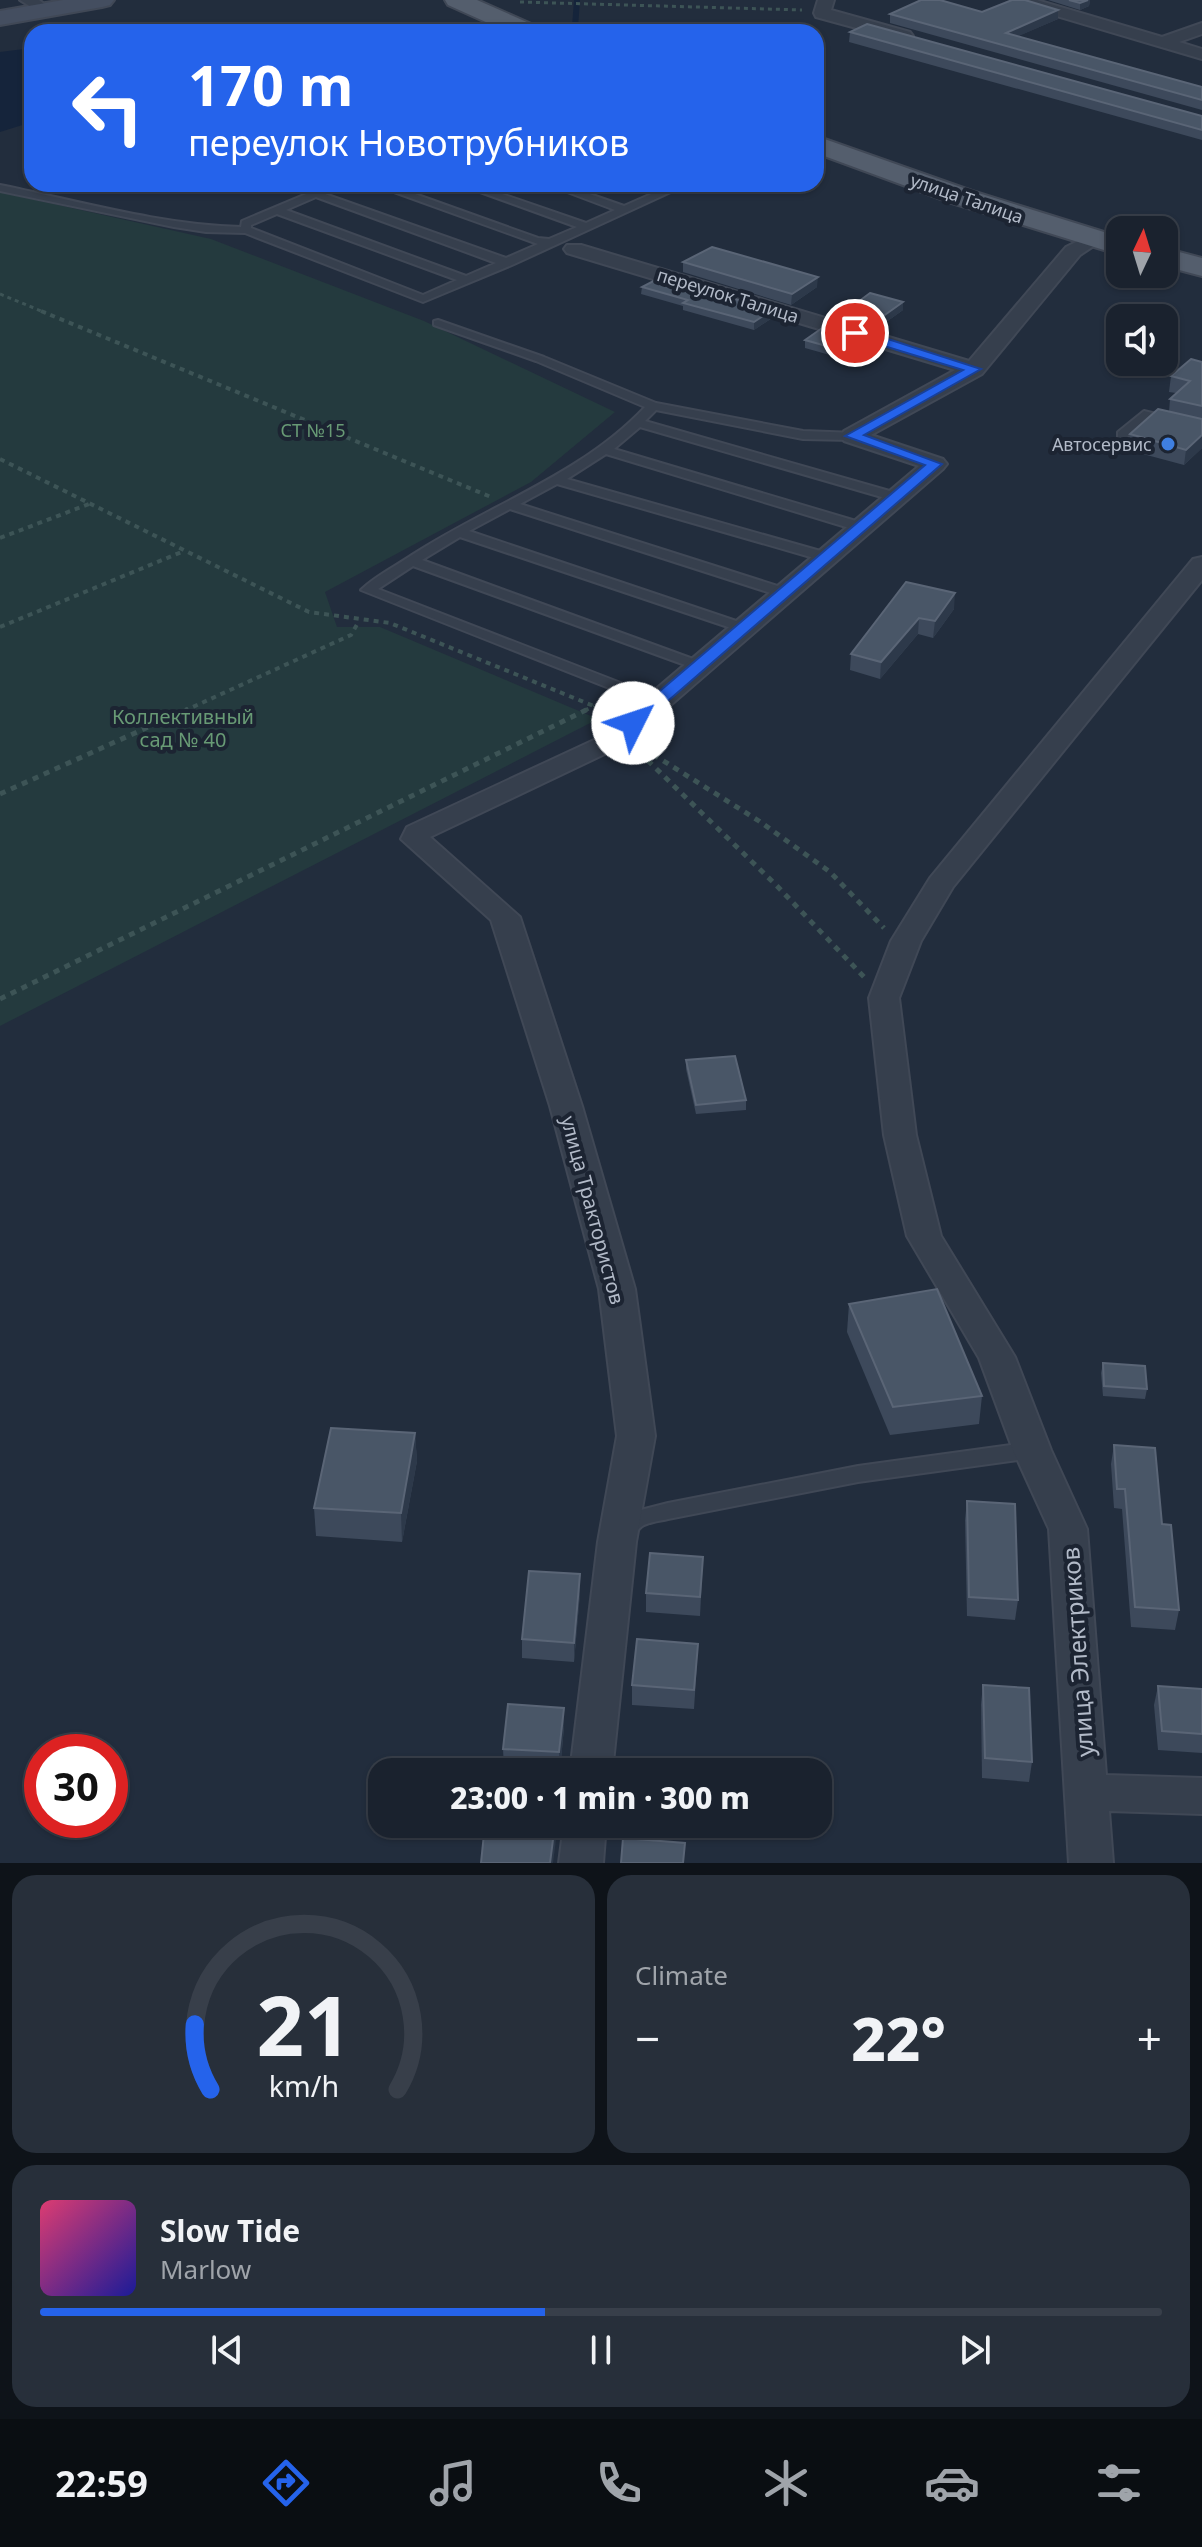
<!DOCTYPE html>
<meta charset="utf-8">
<style>
:root{--surface:#1a222e;--page:#272f3a;--text:#f1f3f6;--muted:#9fa4aa;--line:#383f4a;--accent:#2563eb}
body{margin:0;font-family:"Noto Sans",sans-serif;background:var(--page);color:var(--text);height:100vh;display:flex;flex-direction:column;font-size:30px;white-space:nowrap}
*{box-sizing:border-box;margin:0}
p{font-size:26px;color:var(--muted)}
.icon{flex:none;width:44px;height:44px;fill:none;stroke:currentColor;stroke-width:2;stroke-linecap:round;stroke-linejoin:round}
.map{position:relative;height:1863px;overflow:hidden}
.details{display:flex;flex-direction:column;gap:12px;padding:12px;background:#0e1319;flex:1}
.details>*{flex:none}
.hud{position:absolute;left:24px;top:24px;width:800px;height:168px;border-radius:24px;box-shadow:0 2px 6px #0004,0 0 0 2px var(--line);background:#2563eb;color:#fff;overflow:hidden}
.needle{width:52px;rotate:4deg}
.controls{position:absolute;left:1106px;top:216px;display:grid;gap:16px}
.controls a{display:grid;place-items:center;width:72px;height:72px;border-radius:16px;background:var(--surface);box-shadow:0 2px 6px #0004,0 0 0 2px var(--line);font-size:40px}
.speed{position:absolute;left:24px;top:1734px;display:flex;gap:16px;font-size:40px;font-weight:700;text-align:center}
.speed>*{display:grid;place-content:center;width:104px;height:104px;border-radius:50%;background:var(--surface);box-shadow:0 2px 6px #0004,0 0 0 2px var(--line);line-height:1}
.speed .limit{border:12px solid #d22;background:#fff;color:#111}
.pin{position:absolute;display:grid;place-items:center;width:68px;height:68px;color:#fff;margin:-34px;border:4px solid #fff;border-radius:50%;box-shadow:0 2px 8px #0007}
.me{position:absolute;width:88px;margin:-44px;rotate:49deg;stroke-linejoin:round;filter:drop-shadow(0 0 6px #0008)}
.turn{display:flex;align-items:center;gap:28px;height:168px;padding:0 32px;font-size:36px}
.turn .icon{width:104px;height:104px;stroke-width:2.5}
.turn b{display:block;font-size:56px;line-height:68px}
.big{font-size:60px;font-weight:800;line-height:1.1}
.details .widget{flex:1;display:flex;flex-direction:column;justify-content:center;gap:12px;min-width:0;padding:0 28px;border-radius:24px;background:var(--page)}
.details .dial{align-items:center;gap:0}
.dial svg{height:208px;overflow:visible;fill:none;stroke:var(--line);stroke-width:7;stroke-linecap:round;text-anchor:middle}
.dial text{fill:var(--text);stroke:none}
.song{display:flex;align-items:center;gap:24px}
.cover{width:96px;height:96px;border-radius:12px;background:linear-gradient(135deg,hsl(340 70% 55%),hsl(240 70% 35%))}
.played{height:8px;border-radius:4px;background:linear-gradient(90deg,var(--accent) 45%,var(--line) 45%)}
.keys{display:flex;justify-content:space-around;direction:ltr}
.heat{display:flex;justify-content:space-between;align-items:center;font-size:44px;direction:ltr}
.details .tiles{flex:1;display:grid;gap:12px;grid-template-columns:1fr 1fr}
.widget:last-child{grid-column:span 2}
.trip{position:absolute;left:368px;top:1758px;width:464px;height:80px;border-radius:24px;background:var(--surface);box-shadow:0 2px 6px #0004,0 0 0 2px var(--line);font-weight:800;line-height:80px;text-align:center}
.tab-bar{display:flex;height:128px;justify-content:space-around;align-items:center;background:#0a0e12;color:var(--muted)}
.tab-bar .icon{width:56px;height:56px}
.tab-bar .on{color:var(--accent)}
.tab-bar b{font-size:36px;color:var(--text)}
.map>svg:first-child{display:block}
.green{fill:#243a3e}
.water{fill:#15243b}
.lines{fill:none;stroke-linecap:round;stroke-linejoin:round}
.stream{stroke:#15243b;stroke-width:6}
.service-casing{stroke:#404856;stroke-width:4}
.minor-casing{stroke:#404856;stroke-width:4}
.secondary-casing{stroke:#404856;stroke-width:4}
.primary-casing{stroke:#404856;stroke-width:4}
.path-far2{stroke:#3d5456;stroke-width:3;stroke-dasharray:4 4;stroke-linecap:butt}
.path-far1{stroke:#3d5456;stroke-width:4;stroke-dasharray:5 5;stroke-linecap:butt}
.path{stroke:#3d5456;stroke-width:5;stroke-dasharray:6 6;stroke-linecap:butt}
.service{fill:#363f4d;fill-rule:evenodd}
.minor{fill:#363f4d;fill-rule:evenodd}
.secondary{fill:#444e60;fill-rule:evenodd}
.primary{fill:#545e6d;fill-rule:evenodd}
.wall{fill:#3d495b}
.shaded-wall{fill:#2d394a}
.building{fill:#495667;stroke:#5a6576;stroke-width:2}
.route{fill:#2563eb;stroke:#184099;stroke-width:2}
.shop-dot{fill:#3f7fe0;stroke:#1c2432;stroke-width:3}
.labels{text-anchor:middle;dominant-baseline:central;stroke-width:8;stroke-linejoin:round;paint-order:stroke}
.far-street-label{font-size:18px;fill:#b2bac8;stroke:#1c2432}
.far-park-label{font-size:18px;fill:#689a75;stroke:#1c2432}
.far-poi-label{font-size:18px;fill:#b2bac8;stroke:#1c2432;text-anchor:end}
.park-label{font-size:20px;fill:#689a75;stroke:#1c2432}
.street-label{font-size:20px;fill:#b2bac8;stroke:#1c2432}
.near-street-label{font-size:24px;fill:#b2bac8;stroke:#1c2432}
</style>
<div class="map">
<svg width="1202" height="1863" viewBox="0 0 1202 1863">
<rect width="100%" height="100%" fill="#222d3d"/>
<polygon class="green" points="0,192 211,239 424,321 615,412 531,482 325,592 337,627 380,627 598,719 0,1026"/>
<polygon class="water" points="32,48 32,122 0,132 0,52"/>
<g class="lines">
<polyline class="stream" points="577,0 575,27 597,32"/>
<defs>
<g id="service">
<path d="M330,184H344L325,194L506,258L538,244L372,184H387L538,238L549,239L577,227L458,184H473L586,223L615,210L546,184H561L624,206L674,184H688L512,265L423,302L245,233L206,232L174,227L0,191V185C79,201 160,225 241,227L242,221ZM316,197L496,263L466,276L286,210ZM277,214L457,280L423,295L251,228V225Z"/>
<path d="M438,320L544,357L656,403L803,431L856,433L858,436L852,440L803,439L656,410L645,421L900,494L902,497L900,500H892L640,427L614,449L866,524L867,527L861,531L856,530L606,454L567,479L831,554L833,557L831,560H821L557,484L520,504L790,590L792,593L790,596H780L510,509L469,531L748,625V631L743,632L460,537L422,560L704,663L706,666L704,669L699,670L413,566L378,589L662,699L664,702L662,705H652L361,590C375,576 396,566 412,555C489,505 581,475 645,407L536,361L434,325V321Z"/>
<polygon points="1144,411 1202,425 1202,433 1146,419 1126,438 1118,438 1118,432"/>
<path d="M1032,1442L1039,1445L1042,1450L1039,1455L1032,1458L858,1482L668,1519C660,1521 647,1522 641,1527C632,1535 633,1542 619,1538L616,1532L629,1513L668,1503L858,1466Z"/>
</g>
<g id="minor">
<polygon points="20,0 39,0 52,10 44,15"/>
<polygon points="818,0 834,0 831,10 910,32 913,36 904,41 816,17 814,13"/>
<polygon points="1011,0 1037,0 1162,37 1202,23 1202,34 1179,42 1202,49 1202,59 1013,3"/>
<polygon points="1094,233 1104,239 1080,255 982,374 871,435 943,459 947,464 943,469 643,729 633,731 636,735 632,741 430,837 520,917 582,1106 635,1289 655,1436 636,1542 612,1772 570,1772 598,1542 617,1436 599,1289 550,1106 491,920 401,839 407,827 622,727 620,723 623,717 919,466 844,441 841,436 844,431 955,370 567,253 564,249 567,245 581,245 969,361 1066,247"/>
<polygon points="1202,557 1202,580 953,887 921,941 899,998 916,1135 941,1236 1015,1357 1051,1450 1087,1529 1106,1775 1202,1778 1202,1814 1109,1811 1113,1863 1069,1863 1049,1529 1013,1450 979,1358 907,1236 884,1135 869,998 891,941 930,878 1193,559"/>
<polygon points="564,1824 606,1824 603,1863 559,1863"/>
</g>
<polygon id="secondary" points="63,0 114,0 110,5 102,7 0,25 0,11"/>
<g id="primary">
<polygon points="445,0 477,0 538,27 541,32 508,32 448,5"/>
<polygon points="816,136 972,191 1120,237 1120,255 952,203 816,153"/>
<polygon points="1164,248 1202,258 1202,276 1164,266"/>
</g>
</defs>
<use href="#service" class="service-casing"/>
<use href="#minor" class="minor-casing"/>
<use href="#secondary" class="secondary-casing"/>
<use href="#primary" class="primary-casing"/>
<g class="path-far2">
<polyline points="520,2 802,10"/>
<polyline points="0,294 46,313"/>
</g>
<g class="path-far1">
<polyline points="41,311 491,497"/>
<polyline points="0,459 309,612 390,623 606,711"/>
<polyline points="0,538 89,504"/>
<polyline points="0,627 184,551"/>
<polyline points="184,711 351,635 359,621"/>
<polyline points="584,711 594,706"/>
</g>
<g class="path">
<polyline points="601,709 611,713"/>
<polyline points="643,748 759,821 830,872 884,928"/>
<polyline points="639,752 777,886 864,977"/>
<polyline points="0,794 188,709"/>
<polyline points="0,999 588,709"/>
</g>
<use href="#service" class="service"/>
<use href="#minor" class="minor"/>
<use href="#secondary" class="secondary"/>
<use href="#primary" class="primary"/>
</g>
<g class="wall">
<polygon points="1048,0 1090,0 1089,6 1080,10"/>
<polygon points="982,12 1058,19 1018,36 1202,87 1202,110 890,23 890,14"/>
<polygon points="850,32 1202,116 1202,140 849,42"/>
<polygon points="683,262 817,287 791,305 683,272"/>
<polygon points="642,287 772,310 772,318 754,330 683,310 683,306 641,294"/>
<polygon points="903,302 903,310 875,330 843,320 843,313"/>
<polygon points="856,336 856,343 837,357 805,348 805,340"/>
<polygon points="1202,362 1202,448 1184,465 1128,450 1130,434 1169,412 1170,399 1176,393 1169,392 1171,376"/>
<polygon points="906,582 954,609 933,638 918,634 880,679 850,670 851,654"/>
<polygon points="686,1060 746,1100 746,1110 696,1114 686,1069"/>
<polygon points="849,1304 982,1396 979,1424 890,1435 847,1332"/>
<polygon points="1103,1363 1147,1389 1145,1399 1103,1396 1101,1373"/>
<polygon points="415,1433 417,1461 402,1542 316,1536 314,1508"/>
<polygon points="1114,1445 1162,1524 1179,1610 1175,1630 1131,1627 1122,1509 1114,1508 1111,1464"/>
<polygon points="967,1501 1018,1600 1015,1620 967,1616 965,1520"/>
<polygon points="703,1557 700,1616 646,1612 646,1593"/>
<polygon points="580,1593 574,1662 522,1658 522,1639"/>
<polygon points="697,1663 694,1709 632,1705 632,1685"/>
<polygon points="983,1685 1032,1762 1029,1782 982,1778 981,1704"/>
<polygon points="1158,1686 1202,1689 1202,1753 1158,1750 1154,1705"/>
<polygon points="564,1727 560,1771 504,1768 503,1749"/>
</g>
<g class="shaded-wall">
<polygon points="1088,0 1090,0 1089,6 1080,10 1080,3"/>
<polygon points="1058,10 1058,19 1005,42 1006,33"/>
<polygon points="818,277 817,287 791,305 792,294"/>
<polygon points="903,302 903,310 875,330 875,322"/>
<polygon points="772,310 772,318 754,330 754,322"/>
<polygon points="856,336 856,343 837,357 837,349"/>
<polygon points="1202,429 1202,448 1184,465 1186,450"/>
<polygon points="955,593 954,609 933,638 935,621"/>
<polygon points="919,618 918,634 880,679 881,662"/>
<polygon points="415,1433 417,1461 402,1542 401,1513"/>
<polygon points="580,1574 580,1593 574,1662 574,1643"/>
<polygon points="564,1708 564,1727 560,1771 559,1752"/>
<polygon points="555,1824 558,1824 553,1863 550,1863"/>
</g>
<g class="building">
<polygon points="921,0 940,0 982,12 1012,0 1025,0 1058,10 1006,33 1202,87 1202,100 890,14"/>
<polygon points="1069,0 1088,0 1080,3"/>
<polygon points="867,24 1202,116 1202,130 850,32"/>
<polygon points="712,247 818,277 792,294 683,262"/>
<polygon points="661,277 772,310 754,322 683,303 688,300 642,287"/>
<polygon points="870,293 903,302 875,322 843,313"/>
<polygon points="825,326 856,336 837,349 805,340"/>
<polygon points="1191,359 1202,362 1202,406 1170,399 1190,381 1171,376"/>
<polygon points="1158,409 1202,419 1202,435 1186,450 1130,434"/>
<polygon points="906,582 955,593 935,621 919,618 881,662 851,654"/>
<polygon points="735,1056 746,1100 696,1105 686,1060"/>
<polygon points="937,1289 982,1396 893,1407 849,1304"/>
<polygon points="1103,1363 1145,1366 1147,1389 1104,1386"/>
<polygon points="331,1428 415,1433 401,1513 314,1508"/>
<polygon points="1114,1445 1155,1448 1162,1524 1171,1525 1179,1610 1135,1607 1125,1489 1117,1489"/>
<polygon points="967,1501 1015,1504 1018,1600 969,1597"/>
<polygon points="650,1553 703,1557 700,1597 646,1593"/>
<polygon points="529,1571 580,1574 574,1643 522,1639"/>
<polygon points="637,1639 698,1644 694,1690 632,1685"/>
<polygon points="983,1685 1029,1688 1032,1762 985,1758"/>
<polygon points="1158,1686 1202,1689 1202,1734 1162,1731"/>
<polygon points="508,1704 564,1708 559,1752 503,1749"/>
<polygon points="637,1758 683,1762 683,1772 635,1772"/>
<polygon points="485,1824 555,1824 550,1863 481,1863"/>
<polygon points="623,1838 685,1843 683,1863 621,1863"/>
</g>
<polygon class="route" points="851,330 860,330 981,369 864,435 942,464 639,726 627,726 627,719 925,465 845,436 963,370 851,336"/>
<circle class="shop-dot" cx="1168" cy="444" r="8"/>
<g class="labels">
<g class="far-street-label">
<text transform="translate(967 198) rotate(19)">улица Талица</text>
<text transform="translate(728 295) rotate(17)">переулок Талица</text>
</g>
<g class="far-park-label">
<text x="313" y="430">СТ №15</text>
</g>
<g class="far-poi-label">
<text x="1152" y="444">Автосервис</text>
</g>
<g class="park-label">
<text x="183" y="716">Коллективный<tspan x="183" dy="23">сад № 40</tspan></text>
</g>
<g class="street-label">
<text transform="translate(593 1210) rotate(75)">улица Трактористов</text>
</g>
<g class="near-street-label">
<text transform="translate(1077 1652) rotate(-94)">улица Электриков</text>
</g>
</g>
</svg>
<div class="controls">
<a><svg class="needle" viewBox="-14 -14 28 28"><path d="M0-13l5 13h-10z" fill="#e53935"/><path d="M0 13l5-13h-10z" fill="#9fa4aa"/></svg></a>
<a><svg class="icon" aria-label="sound" viewBox="0 0 24 24"><path d="M4 9h4l5-4v14l-5-4H4zM17 9q2 3 0 6"/></svg></a>
</div>
<div class="speed"><div class="limit">30</div></div>
<div class="pin" style="left:855px;top:333px;background:#d93025"><svg class="icon" aria-label="arrive" viewBox="0 0 24 24"><path d="M6 21V4h12l-3 4 3 4H6"/></svg></div>
<svg class="me" style="left:633px;top:723px" viewBox="-20 -20 40 40"><circle r="19" fill="#fff"/><path d="M0-13L10 11 0 6-10 11z" fill="#2563eb"/></svg>
<div class="trip">23:00 · 1 min · 300 m</div>
<div class="hud">
<div class="turn"><svg class="icon" aria-label="left" viewBox="0 0 24 24"><path d="M17 20v-9H6M10 6l-5 5 5 5"/></svg><div><b>170 m</b>переулок Новотрубников</div></div>
</div>
</div>
<section class="details">
<div class="tiles">
<div class="widget dial"><svg viewBox="0 0 100 80">
<path d="M14 69A42 42 0 1 1 86 69"/>
<path d="M14 69A42 42 0 0 1 8 44" stroke="#2563eb"/>
<text x="50" y="56" font-size="32" font-weight="700">21</text>
<text x="50" y="72" font-size="11">km/h</text>
</svg></div>
<div class="widget"><p>Climate</p>
<div class="heat"><a>−</a><b class="big">22°</b><a>+</a></div>
</div>
<div class="widget">
<div class="song"><i class="cover"></i><div><b>Slow Tide</b><p>Marlow</p></div></div>
<div class="played"></div>
<div class="keys"><svg class="icon" aria-label="previous" viewBox="0 0 24 24"><path d="M18 5L8 12l10 7zM5 5v14"/></svg><svg class="icon" aria-label="pause" viewBox="0 0 24 24"><path d="M8 5v14M16 5v14"/></svg><svg class="icon" aria-label="next" viewBox="0 0 24 24"><path d="M6 5l10 7-10 7zM19 5v14"/></svg></div>
</div>
</div>
</section>
<nav class="tab-bar">
<b>22:59</b>
<svg class="icon on" aria-label="directions" viewBox="0 0 24 24"><path d="M12 3l9 9-9 9-9-9zM9 14v-3h6M13 9l2 2-2 2"/></svg>
<svg class="icon" aria-label="music" viewBox="0 0 24 24"><path d="M9 18V5l10-2v13"/><circle cx="6" cy="18" r="3"/><circle cx="16" cy="16" r="3"/></svg>
<svg class="icon" aria-label="phone" viewBox="0 0 24 24"><path d="M5 4h4l2 5-3 2q2 4 5 5l2-3 5 2v4C11 20 4 13 5 4z"/></svg>
<svg class="icon" aria-label="climate" viewBox="0 0 24 24"><path d="M12 3v18M4 7l16 10M4 17L20 7"/></svg>
<svg class="icon" aria-label="car" viewBox="0 0 24 24"><path d="M5 17H2v-5l4-1 3-4h7l3 4 3 1v5h-3M9 17h6M6 11h13"/><circle cx="7" cy="17" r="2"/><circle cx="17" cy="17" r="2"/></svg>
<svg class="icon" aria-label="filters" viewBox="0 0 24 24"><path d="M4 7h16M4 17h16"/><circle cx="9" cy="7" r="2"/><circle cx="15" cy="17" r="2"/></svg>
</nav>
